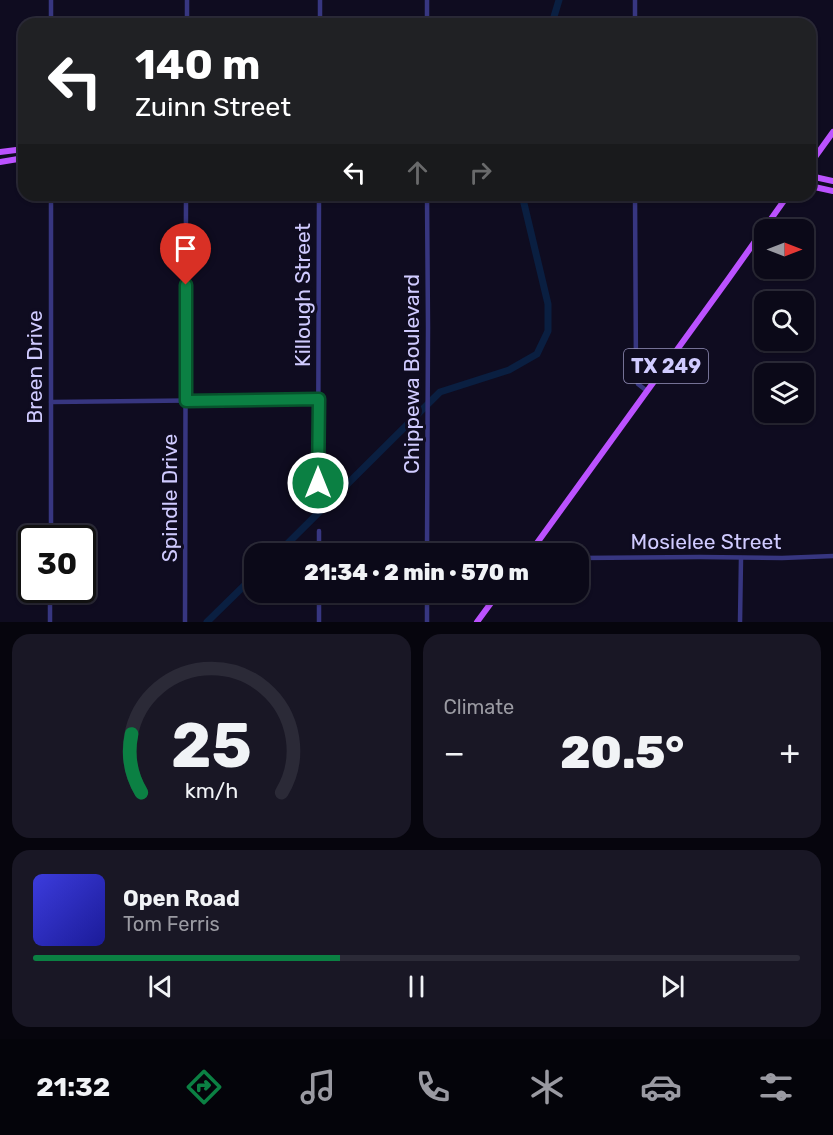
<!DOCTYPE html>
<meta charset="utf-8">
<style>
:root{--surface:#0b0918;--page:#191725;--text:#f1f3f6;--muted:#9a9aa2;--line:#2b2a37;--accent:#0b8043}
body{margin:0;font-family:Rubik,sans-serif;background:var(--page);color:var(--text);height:100vh;display:flex;flex-direction:column;font-size:22px;white-space:nowrap}
*{box-sizing:border-box;margin:0}
p{font-size:20px;color:var(--muted)}
.icon{flex:none;width:33px;height:33px;fill:none;stroke:currentColor;stroke-width:2;stroke-linecap:round;stroke-linejoin:round}
.map{position:relative;height:622px;overflow:hidden}
.panel{display:flex;flex-direction:column;gap:12px;padding:12px;background:#06050d;flex:1}
.panel>*{flex:none}
.banner{position:absolute;left:18px;top:18px;width:798px;height:183px;border-radius:18px;box-shadow:0 2px 4px #0004,0 0 0 2px var(--line);background:#202124;color:#fff;overflow:hidden}
.needle{width:39px;rotate:90deg}
.fabs{position:absolute;left:754px;top:219px;display:grid;gap:12px}
.fabs a{display:grid;place-items:center;width:60px;height:60px;border-radius:12px;background:var(--surface);box-shadow:0 2px 4px #0004,0 0 0 2px var(--line);font-size:30px}
.speed{position:absolute;left:18px;top:525px;display:flex;gap:12px;font-size:30px;font-weight:700;text-align:center}
.speed>*{display:grid;place-content:center;width:78px;height:78px;border-radius:50%;background:var(--surface);box-shadow:0 2px 4px #0004,0 0 0 2px var(--line);line-height:1}
.speed .limit{border:3px solid #111;border-radius:9px;background:#fff;color:#111}
.pin{position:absolute;display:grid;place-items:center;width:51px;height:51px;color:#fff;margin:-62px -26px;border-radius:50% 50% 50% 0;rotate:-45deg;box-shadow:0 0 6px #0007}
.pin .icon{rotate:45deg}
.me{position:absolute;width:66px;margin:-33px;rotate:0deg;stroke-linejoin:round;filter:drop-shadow(0 0 4px #0008)}
.turn{display:flex;align-items:center;gap:21px;height:126px;padding:0 18px;font-size:27px}
.turn .icon{width:78px;height:78px;stroke-width:2.5}
.turn b{display:block;font-size:42px;line-height:51px}
.lanes{display:flex;align-items:center;height:57px;padding:0 18px;background:#0003;justify-content:center;gap:30px;direction:ltr}
.lanes .off{opacity:.35}
.big{font-size:45px;font-weight:800;line-height:1.1}
.panel .widget{flex:1;display:flex;flex-direction:column;justify-content:center;gap:9px;min-width:0;padding:0 21px;border-radius:18px;background:var(--page)}
.panel .dial{align-items:center;gap:0}
.dial svg{height:156px;overflow:visible;fill:none;stroke:var(--line);stroke-width:7;stroke-linecap:round;text-anchor:middle}
.dial text{fill:var(--text);stroke:none}
.song{display:flex;align-items:center;gap:18px}
.cover{width:72px;height:72px;border-radius:9px;background:linear-gradient(135deg,hsl(240 70% 55%),hsl(240 70% 35%))}
.played{height:6px;border-radius:3px;background:linear-gradient(90deg,var(--accent) 40%,var(--line) 40%)}
.keys{display:flex;justify-content:space-around;direction:ltr}
.heat{display:flex;justify-content:space-between;align-items:center;font-size:33px;direction:ltr}
.panel .tiles{flex:1;display:grid;gap:12px;grid-template-columns:1fr 1fr}
.widget:last-child{grid-column:span 2}
.trip{position:absolute;left:244px;top:543px;width:345px;height:60px;border-radius:18px;background:var(--surface);box-shadow:0 2px 4px #0004,0 0 0 2px var(--line);font-weight:800;line-height:60px;text-align:center}
.dock{display:flex;height:96px;justify-content:space-around;align-items:center;background:#04040a;color:var(--muted)}
.dock .icon{width:42px;height:42px}
.dock .selected{color:var(--accent)}
.dock b{font-size:27px;color:var(--text)}
.map>svg:first-child{display:block}
.lines{fill:none;stroke-linecap:round;stroke-linejoin:round}
.river{stroke:#0a1f41;stroke-width:7}
.minor{stroke:#373680;stroke-width:4.5}
.major{stroke:#bb52ff;stroke-width:6}
.route-casing{stroke:#07532c;stroke-width:15}
.route{stroke:#0b8043;stroke-width:10}
.labels{text-anchor:middle;dominant-baseline:central;stroke-width:6;stroke-linejoin:round;paint-order:stroke}
.shield{fill:#0f0c20;stroke:#9692bc;stroke-width:1.5}
.shield-label{font-size:20px;font-weight:bold;fill:#d0cbff}
.street-label{font-size:21px;fill:#d0cbff;stroke:#0f0c20}
</style>
<div class="map">
<svg width="833" height="622" viewBox="0 0 833 622">
<rect width="100%" height="100%" fill="#0f0c20"/>
<g class="lines">
<g class="river">
<polyline points="553,24 553,20 559,0"/>
<polyline points="277,554 440,392 509,370 537,354 548,331 548,304 522,195"/>
<polyline points="207,622 255,575"/>
</g>
<g class="minor">
<polyline points="427,0 427,24"/>
<polyline points="51,24 51,0"/>
<polyline points="187,24 187,0"/>
<polyline points="320,24 320,0"/>
<polyline points="635,24 635,0"/>
<polyline points="427,195 428,327 427,554"/>
<polyline points="635,195 636,373 638,384 647,391"/>
<polyline points="51,402 319,399"/>
<polyline points="318,502 319,195"/>
<polyline points="319,531 319,554"/>
<polyline points="51,538 51,195"/>
<polyline points="579,558 700,557 782,558 833,556"/>
<polyline points="319,592 319,622"/>
<polyline points="50,622 50,590"/>
<polyline points="185,622 186,195"/>
<polyline points="427,622 427,592"/>
<polyline points="740,622 741,558"/>
</g>
<g class="major">
<polyline points="0,152 24,149"/>
<polyline points="0,162 24,158"/>
<polyline points="810,164 833,132"/>
<polyline points="810,176 833,181"/>
<polyline points="810,186 833,191"/>
<polyline points="529,554 729,278 788,195"/>
<polyline points="477,622 499,592"/>
</g>
</g>
<g class="lines">
<defs>
<polyline id="route" points="186,285 186,401 319,399 318,483"/>
</defs>
<use href="#route" class="route-casing"/>
<use href="#route" class="route"/>
</g>
<g class="labels">
<rect class="shield" x="624" y="349" width="84" height="34" rx="4.5"/>
<g class="shield-label">
<text x="666" y="366">TX 249</text>
</g>
<g class="street-label">
<text transform="translate(302 295) rotate(-90)">Killough Street</text>
<text transform="translate(34 367) rotate(-90)">Breen Drive</text>
<text transform="translate(411 374) rotate(-90)">Chippewa Boulevard</text>
<text transform="translate(169 498) rotate(-90)">Spindle Drive</text>
<text x="706" y="541">Mosielee Street</text>
</g>
</g>
</svg>
<div class="fabs">
<a><svg class="needle" viewBox="-14 -14 28 28"><path d="M0-13l5 13h-10z" fill="#e53935"/><path d="M0 13l5-13h-10z" fill="#9a9aa2"/></svg></a>
<a><svg class="icon" aria-label="search" viewBox="0 0 24 24"><circle cx="10" cy="10" r="6"/><path d="M15 15l6 6"/></svg></a>
<a><svg class="icon" aria-label="layers" viewBox="0 0 24 24"><path d="M12 4l9 5-9 5-9-5zM3 14l9 5 9-5"/></svg></a>
</div>
<div class="speed"><div class="limit">30</div></div>
<div class="pin" style="left:186px;top:285px;background:#d93025"><svg class="icon" aria-label="arrive" viewBox="0 0 24 24"><path d="M6 21V4h12l-3 4 3 4H6"/></svg></div>
<svg class="me" style="left:318px;top:483px" viewBox="-20 -20 40 40"><circle r="17" fill="#0b8043" stroke="#fff" stroke-width="3"/><path d="M0-11L8 9 0 5-8 9z" fill="#fff"/></svg>
<div class="trip">21:34 · 2 min · 570 m</div>
<div class="banner">
<div class="turn"><svg class="icon" aria-label="left" viewBox="0 0 24 24"><path d="M17 20v-9H6M10 6l-5 5 5 5"/></svg><div><b>140 m</b>Zuinn Street</div></div>
<div class="lanes"><svg class="icon" aria-label="left" viewBox="0 0 24 24"><path d="M17 20v-9H6M10 6l-5 5 5 5"/></svg><svg class="icon off" aria-label="ahead" viewBox="0 0 24 24"><path d="M12 20V5M6 11l6-6 6 6"/></svg><svg class="icon off" aria-label="right" viewBox="0 0 24 24"><path d="M7 20v-9h11M14 6l5 5-5 5"/></svg></div>
</div>
</div>
<section class="panel">
<div class="tiles">
<div class="widget dial"><svg viewBox="0 0 100 80">
<path d="M14 69A42 42 0 1 1 86 69"/>
<path d="M14 69A42 42 0 0 1 9 39" stroke="#0b8043"/>
<text x="50" y="56" font-size="32" font-weight="700">25</text>
<text x="50" y="72" font-size="11">km/h</text>
</svg></div>
<div class="widget"><p>Climate</p>
<div class="heat"><a>−</a><b class="big">20.5°</b><a>+</a></div>
</div>
<div class="widget">
<div class="song"><i class="cover"></i><div><b>Open Road</b><p>Tom Ferris</p></div></div>
<div class="played"></div>
<div class="keys"><svg class="icon" aria-label="previous" viewBox="0 0 24 24"><path d="M18 5L8 12l10 7zM5 5v14"/></svg><svg class="icon" aria-label="pause" viewBox="0 0 24 24"><path d="M8 5v14M16 5v14"/></svg><svg class="icon" aria-label="next" viewBox="0 0 24 24"><path d="M6 5l10 7-10 7zM19 5v14"/></svg></div>
</div>
</div>
</section>
<nav class="dock">
<b>21:32</b>
<svg class="icon selected" aria-label="directions" viewBox="0 0 24 24"><path d="M12 3l9 9-9 9-9-9zM9 14v-3h6M13 9l2 2-2 2"/></svg>
<svg class="icon" aria-label="music" viewBox="0 0 24 24"><path d="M9 18V5l10-2v13"/><circle cx="6" cy="18" r="3"/><circle cx="16" cy="16" r="3"/></svg>
<svg class="icon" aria-label="phone" viewBox="0 0 24 24"><path d="M5 4h4l2 5-3 2q2 4 5 5l2-3 5 2v4C11 20 4 13 5 4z"/></svg>
<svg class="icon" aria-label="climate" viewBox="0 0 24 24"><path d="M12 3v18M4 7l16 10M4 17L20 7"/></svg>
<svg class="icon" aria-label="car" viewBox="0 0 24 24"><path d="M5 17H2v-5l4-1 3-4h7l3 4 3 1v5h-3M9 17h6M6 11h13"/><circle cx="7" cy="17" r="2"/><circle cx="17" cy="17" r="2"/></svg>
<svg class="icon" aria-label="filters" viewBox="0 0 24 24"><path d="M4 7h16M4 17h16"/><circle cx="9" cy="7" r="2"/><circle cx="15" cy="17" r="2"/></svg>
</nav>
